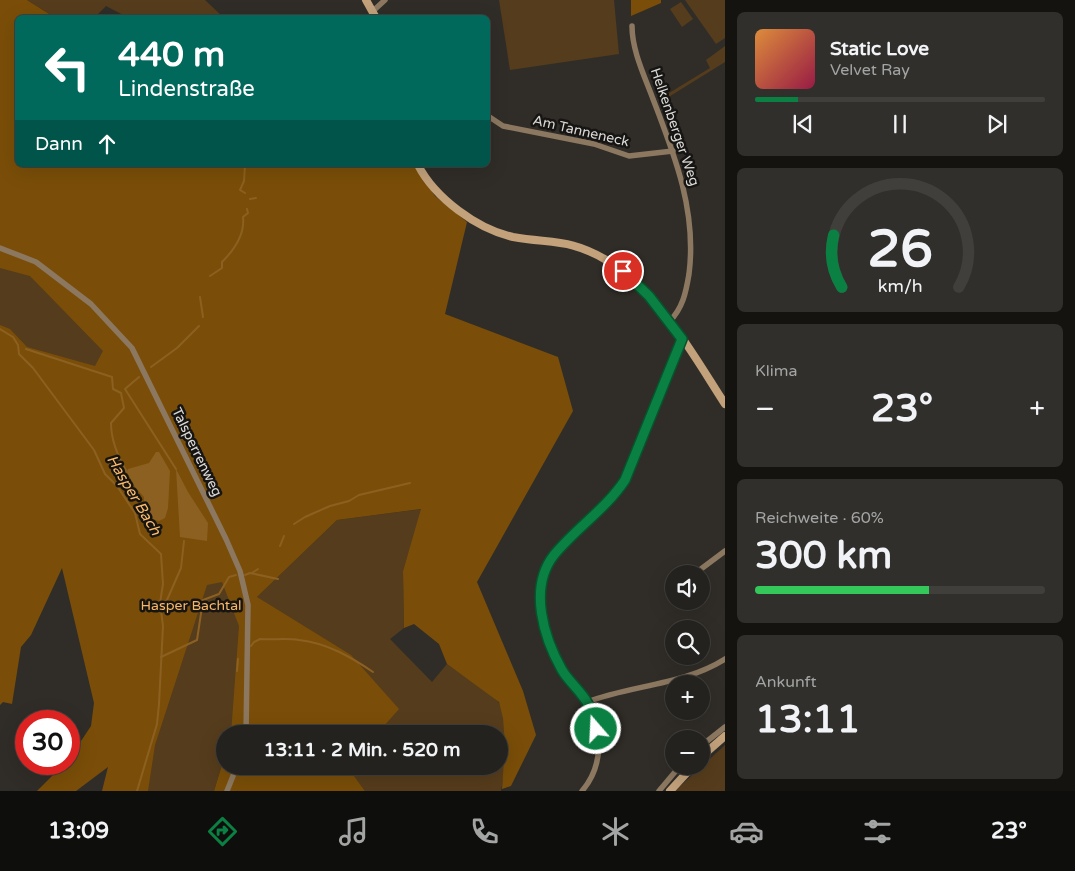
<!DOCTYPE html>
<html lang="de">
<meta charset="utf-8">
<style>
:root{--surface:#24221e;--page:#302f2b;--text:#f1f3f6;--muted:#a3a4a4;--line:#413f3c;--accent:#0b8043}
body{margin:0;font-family:"Varela Round",sans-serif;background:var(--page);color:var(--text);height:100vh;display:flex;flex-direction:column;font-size:19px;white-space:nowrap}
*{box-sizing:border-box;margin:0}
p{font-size:16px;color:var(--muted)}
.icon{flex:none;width:28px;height:28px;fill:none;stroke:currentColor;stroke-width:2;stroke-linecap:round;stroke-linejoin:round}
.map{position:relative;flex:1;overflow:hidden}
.panel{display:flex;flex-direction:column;gap:12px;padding:12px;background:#141310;width:350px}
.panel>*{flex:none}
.banner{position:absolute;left:15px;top:15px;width:475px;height:152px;border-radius:8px;box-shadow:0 5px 20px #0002,0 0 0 1px var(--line);background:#00695c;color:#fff;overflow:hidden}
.controls{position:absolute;left:665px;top:565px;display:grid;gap:10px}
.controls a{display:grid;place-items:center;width:45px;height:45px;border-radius:50%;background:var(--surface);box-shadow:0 5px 20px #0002,0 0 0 1px var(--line);font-size:25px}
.speed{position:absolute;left:15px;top:710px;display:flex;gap:10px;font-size:25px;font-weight:700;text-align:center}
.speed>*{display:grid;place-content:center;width:65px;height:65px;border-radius:50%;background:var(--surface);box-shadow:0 5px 20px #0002,0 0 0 1px var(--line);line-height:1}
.speed .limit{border:8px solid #d22;background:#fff;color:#111}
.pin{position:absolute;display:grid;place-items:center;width:42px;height:42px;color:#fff;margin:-21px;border:2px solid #fff;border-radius:50%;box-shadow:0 1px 5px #0007}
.me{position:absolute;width:55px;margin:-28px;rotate:341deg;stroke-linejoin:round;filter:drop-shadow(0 0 4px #0008)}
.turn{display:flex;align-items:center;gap:18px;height:105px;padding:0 20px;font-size:22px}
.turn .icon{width:65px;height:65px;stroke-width:2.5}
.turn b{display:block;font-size:35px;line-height:42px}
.then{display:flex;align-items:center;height:48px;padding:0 20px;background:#0003;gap:10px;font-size:19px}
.big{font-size:38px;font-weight:800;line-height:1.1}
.panel .tile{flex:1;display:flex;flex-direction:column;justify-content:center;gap:8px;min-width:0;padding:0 18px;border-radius:8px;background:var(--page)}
.panel .dial{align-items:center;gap:0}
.dial svg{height:130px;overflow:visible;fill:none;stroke:var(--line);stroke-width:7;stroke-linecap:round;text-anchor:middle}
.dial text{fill:var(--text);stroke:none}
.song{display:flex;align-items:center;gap:15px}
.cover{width:60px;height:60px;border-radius:8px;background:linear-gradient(135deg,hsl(30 70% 55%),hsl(340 70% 35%))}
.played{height:5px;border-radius:2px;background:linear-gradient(90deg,var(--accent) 15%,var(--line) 15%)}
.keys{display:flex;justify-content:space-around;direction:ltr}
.heat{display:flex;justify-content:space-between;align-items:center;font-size:28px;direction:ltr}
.charge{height:8px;border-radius:4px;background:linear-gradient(90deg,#34c759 60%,var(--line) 0)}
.trip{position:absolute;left:216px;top:725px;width:292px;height:50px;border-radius:25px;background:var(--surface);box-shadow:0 5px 20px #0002,0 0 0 1px var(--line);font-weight:800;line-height:50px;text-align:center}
.tab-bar{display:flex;height:80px;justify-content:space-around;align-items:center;background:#0e0e0c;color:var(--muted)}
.tab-bar .icon{width:35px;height:35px}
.tab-bar .current{color:var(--accent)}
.tab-bar b{font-size:22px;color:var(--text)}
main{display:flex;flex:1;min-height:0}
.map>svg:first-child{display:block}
.green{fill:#553c1c}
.forest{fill:#7a4e08}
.water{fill:#8c6021}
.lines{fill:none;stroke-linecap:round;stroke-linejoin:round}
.stream{stroke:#8c6021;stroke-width:2}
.minor{stroke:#8c7860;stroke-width:5.5}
.secondary{stroke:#c2a17b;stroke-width:8}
.route-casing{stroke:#07532c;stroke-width:12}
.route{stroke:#0b8043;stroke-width:9}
.labels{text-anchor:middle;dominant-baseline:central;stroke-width:5;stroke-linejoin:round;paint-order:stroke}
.street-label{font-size:14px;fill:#dbd9d6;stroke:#171513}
.park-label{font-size:14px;fill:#f8b763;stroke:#171513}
.water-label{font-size:15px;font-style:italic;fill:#fcba66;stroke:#171513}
</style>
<main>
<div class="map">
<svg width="725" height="791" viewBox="0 0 725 791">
<rect width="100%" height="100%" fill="#302d28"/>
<g class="green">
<polygon points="27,0 205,0 223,17 127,17 106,6 95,17 54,17"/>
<polygon points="499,0 614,0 619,54 510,70"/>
<polygon points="685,0 725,0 725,38 716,44"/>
<polygon points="681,2 693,19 682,27 670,9"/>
<polygon points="725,46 725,62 667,98 673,120 669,123 661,98 710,68 706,60"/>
<polygon points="0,260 27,271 84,313 242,602 232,732 225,734 225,755 214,791 121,791 130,750 0,363"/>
<path d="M422,509L403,571L404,628L390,639L432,682L447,664C456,671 495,695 499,703C509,721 505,771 501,791H365L347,768L349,766H500V734H377L398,709L257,597L337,520Z"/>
<polygon points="725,745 725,791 675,791"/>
</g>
<g class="forest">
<polygon points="0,0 27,0 54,17 18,18 18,165 414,165 435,196 467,222 445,314 558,357 573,411 477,582 523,691 536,735 511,786 502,789 505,745 503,718 499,702 447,664 439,644 414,624 404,628 403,571 421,509 337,520 257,597 351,655 399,709 377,734 231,734 239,626 222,582 207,585 155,745 148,791 102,791 108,767 76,791 37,791 64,764 69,764 69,759 91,726 94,703 62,568 31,635 21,647 12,704 3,702 0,705 0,325 10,329 27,347 95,366 103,351 30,276 0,268"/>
<polygon points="631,0 661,0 661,3 631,16"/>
<polygon points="225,755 225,766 349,766 348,768 365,791 214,791"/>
</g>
<g class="water">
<polygon points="156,452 159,452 170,471 168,508 165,518 159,521 150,519 144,508 144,497 135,487 127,472 128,469 149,463"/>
<polygon points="176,469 188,492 208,523 207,541 180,537"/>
</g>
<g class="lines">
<g class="stream">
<polyline points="245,193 240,190 244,181 245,165"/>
<polyline points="250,199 256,198"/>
<path d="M210,276L222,268V262C234,250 245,234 243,217L248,213L247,209"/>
<polyline points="200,297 203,317"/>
<polyline points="0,329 13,337 18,345 19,354 33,368 94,450 105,474 117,486 135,513 140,534 161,554 163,584 160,603 163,626 159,704 157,724 137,791"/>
<path d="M26,349L112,377L113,389L121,393L124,408L111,423C111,441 118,457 127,472"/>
<polyline points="151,367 177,348 199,326"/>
<polyline points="139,377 125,389 176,469"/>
<polyline points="294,524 305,517 330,506 349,501 359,495 410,483"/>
<polyline points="280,546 284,536"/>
<polyline points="252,573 258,569"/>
<polyline points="245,575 250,573 278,579"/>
<polyline points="163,609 181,568 184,541"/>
<path d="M251,646L254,642L260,639C273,640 286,638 299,640C327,643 351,657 373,672"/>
<polyline points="161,657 197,640 203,600 219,594 229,577 236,575"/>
<polyline points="237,671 238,659"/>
</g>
<g class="minor">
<polyline points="373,11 385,0"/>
<path d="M632,26C632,51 645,77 653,99C675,156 697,212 689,274C686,292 683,308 669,322"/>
<polyline points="488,116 503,126 594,144 629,156 673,151"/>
<polyline points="0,248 36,262 91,304 132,348 226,539 240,571 248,605 246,734"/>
<polyline points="697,572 725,551"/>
<path d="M587,702C632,685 684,685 725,659"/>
<polyline points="701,746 725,727"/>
<polyline points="227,791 237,766"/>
<path d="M582,791C603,767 604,730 587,702C581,692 570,683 564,673C549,648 536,610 541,582C549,542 604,514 625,480L681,339"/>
<polyline points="659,791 680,766"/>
</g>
<g class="secondary">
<polyline points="366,0 376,18"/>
<path d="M418,165C435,198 477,229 513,237C552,244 570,238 608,261C660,294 692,353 725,404"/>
<polyline points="701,757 725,736"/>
<polyline points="670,791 693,766"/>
</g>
</g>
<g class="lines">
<defs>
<path id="route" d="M596,729C594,721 592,712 588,704C582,692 569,682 562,670C544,638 528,588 554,555C576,528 606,509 625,480L682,339L649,296L623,271"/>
</defs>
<use href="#route" class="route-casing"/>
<use href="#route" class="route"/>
</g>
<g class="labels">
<g class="street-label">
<text transform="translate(675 127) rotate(71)">Helkenberger Weg</text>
<text transform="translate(581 131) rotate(13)">Am Tanneneck</text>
<text transform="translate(197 452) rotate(64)">Talsperrenweg</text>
</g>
<g class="park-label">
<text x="191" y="605">Hasper Bachtal</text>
</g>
<g class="water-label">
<text transform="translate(134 495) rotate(59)">Hasper Bach</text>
</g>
</g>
</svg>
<div class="controls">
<a><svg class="icon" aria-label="sound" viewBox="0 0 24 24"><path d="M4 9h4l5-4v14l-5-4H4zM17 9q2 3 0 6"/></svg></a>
<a><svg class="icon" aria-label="search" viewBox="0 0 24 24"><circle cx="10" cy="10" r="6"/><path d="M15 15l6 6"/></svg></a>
<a>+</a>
<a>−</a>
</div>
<div class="speed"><div class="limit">30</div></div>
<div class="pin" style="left:623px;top:271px;background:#d93025"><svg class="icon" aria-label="arrive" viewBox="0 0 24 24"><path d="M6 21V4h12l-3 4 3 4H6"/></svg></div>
<svg class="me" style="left:596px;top:729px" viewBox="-20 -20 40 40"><circle r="17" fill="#0b8043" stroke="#fff" stroke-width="3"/><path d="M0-11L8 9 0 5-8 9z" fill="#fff"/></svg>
<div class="trip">13:11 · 2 Min. · 520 m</div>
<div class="banner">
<div class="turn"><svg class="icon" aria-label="left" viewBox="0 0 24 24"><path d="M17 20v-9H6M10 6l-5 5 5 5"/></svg><div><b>440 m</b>Lindenstraße</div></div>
<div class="then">Dann<svg class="icon" aria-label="ahead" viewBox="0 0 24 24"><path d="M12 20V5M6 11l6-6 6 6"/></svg></div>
</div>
</div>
<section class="panel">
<div class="tile">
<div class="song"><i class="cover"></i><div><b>Static Love</b><p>Velvet Ray</p></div></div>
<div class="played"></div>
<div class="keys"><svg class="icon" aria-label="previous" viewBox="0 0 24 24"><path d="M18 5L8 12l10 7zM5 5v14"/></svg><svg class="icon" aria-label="pause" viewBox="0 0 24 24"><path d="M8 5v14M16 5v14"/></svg><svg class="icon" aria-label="next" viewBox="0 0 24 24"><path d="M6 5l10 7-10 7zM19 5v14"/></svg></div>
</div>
<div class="tile dial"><svg viewBox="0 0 100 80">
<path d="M14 69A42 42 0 1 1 86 69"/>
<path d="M14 69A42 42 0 0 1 9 37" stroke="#0b8043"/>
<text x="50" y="56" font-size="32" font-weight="700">26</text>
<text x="50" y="72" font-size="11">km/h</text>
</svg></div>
<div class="tile"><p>Klima</p>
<div class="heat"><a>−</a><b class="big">23°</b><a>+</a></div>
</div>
<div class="tile"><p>Reichweite · 60%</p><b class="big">300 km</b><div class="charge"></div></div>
<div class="tile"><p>Ankunft</p><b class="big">13:11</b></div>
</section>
</main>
<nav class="tab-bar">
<b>13:09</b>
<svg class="icon current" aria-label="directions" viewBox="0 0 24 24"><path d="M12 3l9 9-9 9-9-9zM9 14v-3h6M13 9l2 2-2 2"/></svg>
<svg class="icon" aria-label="music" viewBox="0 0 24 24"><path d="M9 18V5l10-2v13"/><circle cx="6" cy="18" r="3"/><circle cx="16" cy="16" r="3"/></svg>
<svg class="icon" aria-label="phone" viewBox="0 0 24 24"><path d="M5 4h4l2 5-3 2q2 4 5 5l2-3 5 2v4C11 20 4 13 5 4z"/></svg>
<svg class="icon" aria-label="climate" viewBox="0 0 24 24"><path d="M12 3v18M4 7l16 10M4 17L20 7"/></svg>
<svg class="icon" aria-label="car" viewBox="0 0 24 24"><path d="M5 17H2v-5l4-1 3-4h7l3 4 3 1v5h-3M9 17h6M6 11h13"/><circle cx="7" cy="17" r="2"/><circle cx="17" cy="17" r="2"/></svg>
<svg class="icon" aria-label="filters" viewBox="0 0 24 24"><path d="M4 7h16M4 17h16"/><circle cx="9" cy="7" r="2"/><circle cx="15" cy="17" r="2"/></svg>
<b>23°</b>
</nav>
